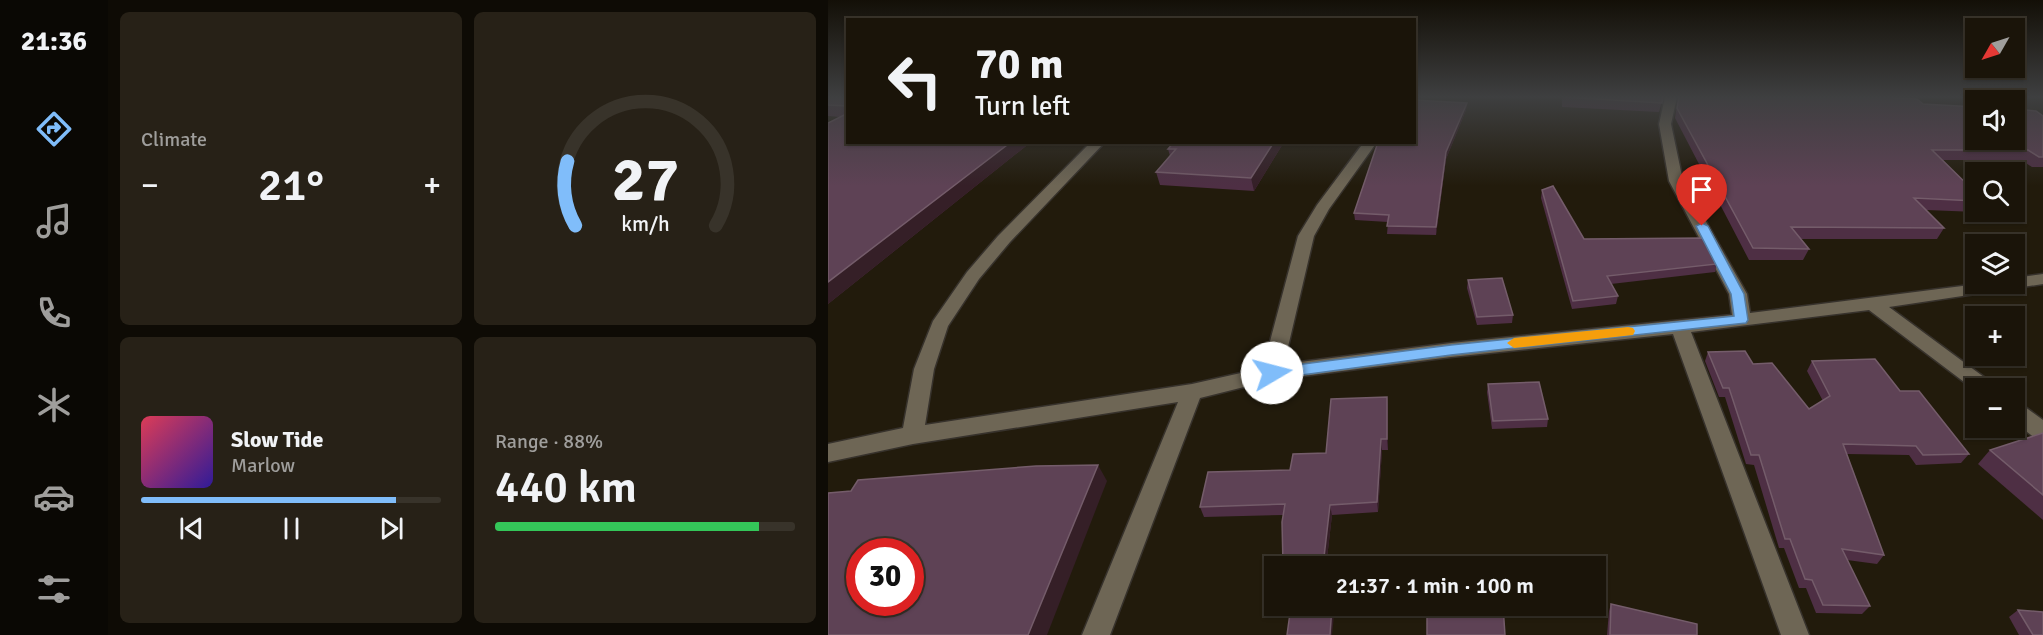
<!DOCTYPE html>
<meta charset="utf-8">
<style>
:root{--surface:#1a1409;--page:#272117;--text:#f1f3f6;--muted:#9f9e9c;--line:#38332a;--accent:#80bdfa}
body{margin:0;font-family:Signika,sans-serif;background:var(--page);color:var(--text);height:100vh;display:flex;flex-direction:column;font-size:22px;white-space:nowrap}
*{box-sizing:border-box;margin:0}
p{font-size:20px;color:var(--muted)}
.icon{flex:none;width:33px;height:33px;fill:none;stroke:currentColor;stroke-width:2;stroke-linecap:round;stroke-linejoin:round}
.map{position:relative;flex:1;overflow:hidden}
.side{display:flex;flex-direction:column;gap:12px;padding:12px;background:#0e0b05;width:720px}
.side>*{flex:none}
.hud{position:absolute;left:18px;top:18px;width:570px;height:126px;border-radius:0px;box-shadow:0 2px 4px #0004,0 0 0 2px var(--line);background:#1a1409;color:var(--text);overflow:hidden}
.needle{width:39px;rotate:231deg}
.tools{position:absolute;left:1137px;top:18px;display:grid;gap:12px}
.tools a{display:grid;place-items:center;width:60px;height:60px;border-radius:0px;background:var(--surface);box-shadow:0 2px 4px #0004,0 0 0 2px var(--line);font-size:30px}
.speed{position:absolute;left:18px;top:538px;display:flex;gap:12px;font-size:30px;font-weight:700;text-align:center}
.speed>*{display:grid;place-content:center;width:78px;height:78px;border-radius:50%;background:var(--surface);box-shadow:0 2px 4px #0004,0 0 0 2px var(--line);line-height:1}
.speed .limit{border:9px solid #d22;background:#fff;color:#111}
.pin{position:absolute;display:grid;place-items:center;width:51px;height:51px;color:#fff;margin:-62px -26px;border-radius:50% 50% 50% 0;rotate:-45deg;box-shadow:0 0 6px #0007}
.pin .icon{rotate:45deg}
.me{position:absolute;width:66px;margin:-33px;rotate:82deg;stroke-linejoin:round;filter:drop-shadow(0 0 4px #0008)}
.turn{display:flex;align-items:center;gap:21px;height:126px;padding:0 30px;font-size:27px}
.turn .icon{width:78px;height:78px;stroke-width:2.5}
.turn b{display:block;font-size:42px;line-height:51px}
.big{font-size:45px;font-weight:600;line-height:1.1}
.side .tile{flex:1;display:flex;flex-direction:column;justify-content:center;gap:9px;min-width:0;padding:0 21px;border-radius:9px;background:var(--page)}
.side .dial{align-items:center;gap:0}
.dial svg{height:156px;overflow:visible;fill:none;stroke:var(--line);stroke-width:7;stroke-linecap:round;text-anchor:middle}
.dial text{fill:var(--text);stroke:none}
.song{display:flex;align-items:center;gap:18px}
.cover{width:72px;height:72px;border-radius:9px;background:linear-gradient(135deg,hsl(350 70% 55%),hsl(250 70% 35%))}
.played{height:6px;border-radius:3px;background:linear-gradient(90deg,var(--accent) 85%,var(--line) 85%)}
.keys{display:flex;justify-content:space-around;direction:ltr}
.heat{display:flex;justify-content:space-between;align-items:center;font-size:33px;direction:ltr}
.charge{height:9px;border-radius:4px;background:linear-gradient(90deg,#34c759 88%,var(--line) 0)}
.side .tiles{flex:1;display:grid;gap:12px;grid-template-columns:repeat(2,1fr)}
.trip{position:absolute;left:436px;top:556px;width:342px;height:60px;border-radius:0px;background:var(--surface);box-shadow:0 2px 4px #0004,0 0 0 2px var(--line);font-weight:600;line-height:60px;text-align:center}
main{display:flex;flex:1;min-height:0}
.tabs{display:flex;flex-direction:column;width:108px;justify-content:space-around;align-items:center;background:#0a0804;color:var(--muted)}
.tabs .icon{width:42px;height:42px}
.tabs .active{color:var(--accent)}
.tabs b{font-size:27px;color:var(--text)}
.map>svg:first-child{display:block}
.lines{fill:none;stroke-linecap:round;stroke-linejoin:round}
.street-casing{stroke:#37322c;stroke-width:3}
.street{fill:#6e6655;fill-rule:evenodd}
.wall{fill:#4e2f44}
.shaded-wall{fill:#351f27}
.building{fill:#5e4255;stroke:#745c6a;stroke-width:1.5;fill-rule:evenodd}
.route{fill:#80bdfa;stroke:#537ba2;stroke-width:1.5}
.slow{fill:#f59e0b}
</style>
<main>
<nav class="tabs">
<b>21:36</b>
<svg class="icon active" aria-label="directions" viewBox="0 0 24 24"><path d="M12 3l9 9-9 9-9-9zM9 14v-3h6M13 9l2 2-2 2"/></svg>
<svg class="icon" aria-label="music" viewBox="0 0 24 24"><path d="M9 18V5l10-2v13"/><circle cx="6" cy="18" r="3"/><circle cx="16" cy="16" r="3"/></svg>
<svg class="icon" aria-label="phone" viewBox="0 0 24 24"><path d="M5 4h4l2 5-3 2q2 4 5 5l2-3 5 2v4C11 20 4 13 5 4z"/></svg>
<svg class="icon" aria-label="climate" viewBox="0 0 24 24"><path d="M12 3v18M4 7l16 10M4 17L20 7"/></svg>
<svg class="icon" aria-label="car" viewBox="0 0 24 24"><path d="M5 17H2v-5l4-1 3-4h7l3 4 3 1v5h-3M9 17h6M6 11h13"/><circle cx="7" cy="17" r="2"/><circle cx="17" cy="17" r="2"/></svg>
<svg class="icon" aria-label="filters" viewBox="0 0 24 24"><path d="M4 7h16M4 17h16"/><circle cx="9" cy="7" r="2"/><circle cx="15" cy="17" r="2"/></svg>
</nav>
<section class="side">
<div class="tiles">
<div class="tile"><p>Climate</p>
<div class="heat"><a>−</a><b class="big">21°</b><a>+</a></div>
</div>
<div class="tile dial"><svg viewBox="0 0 100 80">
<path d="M14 69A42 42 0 1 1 86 69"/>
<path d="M14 69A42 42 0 0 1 10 36" stroke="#80bdfa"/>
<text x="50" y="56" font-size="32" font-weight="700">27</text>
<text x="50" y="72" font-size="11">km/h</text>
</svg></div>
<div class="tile">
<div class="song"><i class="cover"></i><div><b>Slow Tide</b><p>Marlow</p></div></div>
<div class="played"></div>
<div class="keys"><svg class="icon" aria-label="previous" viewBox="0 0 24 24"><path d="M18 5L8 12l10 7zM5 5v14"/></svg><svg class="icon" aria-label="pause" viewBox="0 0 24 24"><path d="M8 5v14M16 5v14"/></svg><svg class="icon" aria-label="next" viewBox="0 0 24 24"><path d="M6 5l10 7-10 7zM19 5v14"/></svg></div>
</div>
<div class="tile"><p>Range · 88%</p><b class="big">440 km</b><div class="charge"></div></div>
</div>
</section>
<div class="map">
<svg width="1215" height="635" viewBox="0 0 1215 635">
<rect width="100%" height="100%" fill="#221b0c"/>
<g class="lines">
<defs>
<g id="street">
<polygon points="837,97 849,97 843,124 855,181 919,294 922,313 1150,284 1186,284 1186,278 1215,274 1215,284 1061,307 1164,383 1167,388 1148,388 1148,391 1041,310 863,332 981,635 953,635 845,334 623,357 444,380 372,398 282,635 254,635 350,402 85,444 0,462 0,444 75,428 86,369 105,321 139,272 170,236 263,142 277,142 182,242 151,279 120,326 106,369 97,425 364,384 435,368 470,236 489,205 536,142 549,142 501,209 486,236 456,364 623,343 904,315 901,294 841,181 831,124"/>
<polygon points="1186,402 1193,404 1215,420 1215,440 1207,438 1186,422"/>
</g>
</defs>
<use href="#street" class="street-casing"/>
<use href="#street" class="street"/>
</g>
<g class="wall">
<polygon points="0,97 20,97 20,142 203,142 0,304 0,123 12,117 0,116"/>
<polygon points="734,97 835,97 831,112 734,107"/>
<polygon points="850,97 1064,97 1065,98 1095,104 1215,116 1215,167 1204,167 1193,160 1115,160 1148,193 1148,212 1149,212 1098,210 1116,228 1109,239 972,239 981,249 975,260 921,260 847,118"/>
<polygon points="639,103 638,110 618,159 608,235 559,234 560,222 527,220 526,213"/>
<polygon points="456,142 426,191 332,185 328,172 342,156 340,149"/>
<polygon points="714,190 756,239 889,264 887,272 783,284 790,296 788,304 744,309 713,198"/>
<polygon points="640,280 685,315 684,323 649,325 639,288"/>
<polygon points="880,352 925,364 981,409 995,401 979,371 984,361 1072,391 1141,454 1133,463 1088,465 1081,455 1019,454 1056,555 1049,564 1019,560 1042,606 1034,614 988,613 978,588 971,588 956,548 951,548 926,465 918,464 897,397 891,397 877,361"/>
<polygon points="660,384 720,419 719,427 664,429 659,392"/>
<polygon points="559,397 560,450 554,450 550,512 504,515 498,567 456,567 455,515 376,517 372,507 462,470 498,453"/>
<polygon points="1215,433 1215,520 1150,464 1162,450"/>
<polygon points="783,604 869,635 779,635 781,611"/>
<polygon points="1190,610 1215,635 1191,635 1181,617"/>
</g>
<g class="shaded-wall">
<polygon points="639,103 638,110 618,159 608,235 608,227 618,152"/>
<polygon points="183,142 203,142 0,304 0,282"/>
<polygon points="446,142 456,142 426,191 423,178"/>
<polygon points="559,397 560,407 560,450 559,439"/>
<polygon points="553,439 554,450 550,512 549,502"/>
<polygon points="270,465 279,481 219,635 200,635"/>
<polygon points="502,505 504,515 498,567 496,557"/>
<polygon points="504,606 507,606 504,635 502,635"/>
</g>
<g class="building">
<polygon points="0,97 20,97 20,106 0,105"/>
<polygon points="735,97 835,97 834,103"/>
<polygon points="851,97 1064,97 1065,98 1089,99 1095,104 1148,107 1148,140 1186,140 1186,109 1208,111 1215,116 1215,157 1211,157 1200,150 1104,150 1148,193 1148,201 1086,198 1116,228 963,227 981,249 925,248 849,108"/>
<polygon points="586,100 639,103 618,152 608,227 559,226 561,215 526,213 550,142 586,142"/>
<polygon points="20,113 20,142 183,142 0,282 0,123"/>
<polygon points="346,142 446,142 423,178 328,172 348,149 340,149"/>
<polygon points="725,186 756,239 875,238 889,264 779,276 790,296 745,301 714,190"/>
<polygon points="674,278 685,315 649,317 640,280"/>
<polygon points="917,351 925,364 944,363 981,409 1002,396 984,361 1047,359 1072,391 1091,391 1141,454 1095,455 1088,446 1015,444 1056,555 1014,549 1042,606 995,605 984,580 977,579 962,539 957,539 931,455 923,455 901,388 895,388 880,352"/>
<polygon points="711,382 720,419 665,421 660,384"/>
<polygon points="559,397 559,439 553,439 549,502 502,505 496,557 455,564 454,522 457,504 372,507 380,472 462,470 465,454 498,453 503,399"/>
<polygon points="1215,433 1215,495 1162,450"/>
<path d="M270,465L200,635H0V493L23,491L30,480L208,466ZM32,552H82V603H32Z"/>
<polygon points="783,604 869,624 869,635 782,635"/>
<polygon points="463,606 504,606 502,635 459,635"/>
<polygon points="599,606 675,606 677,635 599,635"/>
<polygon points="1190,610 1215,612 1215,635 1205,635"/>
</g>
<linearGradient id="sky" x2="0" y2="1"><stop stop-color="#130f07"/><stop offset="0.52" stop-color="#3e3f40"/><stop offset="1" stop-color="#3e3f40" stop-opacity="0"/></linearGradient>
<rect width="1215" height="186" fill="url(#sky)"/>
<polygon class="route" points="874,223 880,226 916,294 920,320 918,323 623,355 444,379 439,377 437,373 439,370 444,368 623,345 906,316 903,294 868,226"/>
<polygon class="slow" points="800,327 805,328 807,331 805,335 686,348 679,343 686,338"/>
</svg>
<div class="tools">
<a><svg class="needle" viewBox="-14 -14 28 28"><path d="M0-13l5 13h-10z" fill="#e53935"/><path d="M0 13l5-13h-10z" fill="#9f9e9c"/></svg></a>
<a><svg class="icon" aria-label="sound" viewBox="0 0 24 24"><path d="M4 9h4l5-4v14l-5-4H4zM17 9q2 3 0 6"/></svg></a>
<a><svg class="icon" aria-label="search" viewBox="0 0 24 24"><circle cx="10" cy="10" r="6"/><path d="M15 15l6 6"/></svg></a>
<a><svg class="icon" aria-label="layers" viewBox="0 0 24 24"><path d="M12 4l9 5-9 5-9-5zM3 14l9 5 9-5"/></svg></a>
<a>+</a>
<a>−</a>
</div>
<div class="speed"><div class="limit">30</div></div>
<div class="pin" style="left:874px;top:226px;background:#d93025"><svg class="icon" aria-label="arrive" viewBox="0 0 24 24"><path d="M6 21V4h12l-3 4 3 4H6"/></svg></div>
<svg class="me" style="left:444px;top:373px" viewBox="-20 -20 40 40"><circle r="19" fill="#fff"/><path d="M0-13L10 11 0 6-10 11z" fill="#80bdfa"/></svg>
<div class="trip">21:37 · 1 min · 100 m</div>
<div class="hud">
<div class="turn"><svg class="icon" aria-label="left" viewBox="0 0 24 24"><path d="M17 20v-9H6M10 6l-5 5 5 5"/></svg><div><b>70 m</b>Turn left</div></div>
</div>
</div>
</main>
